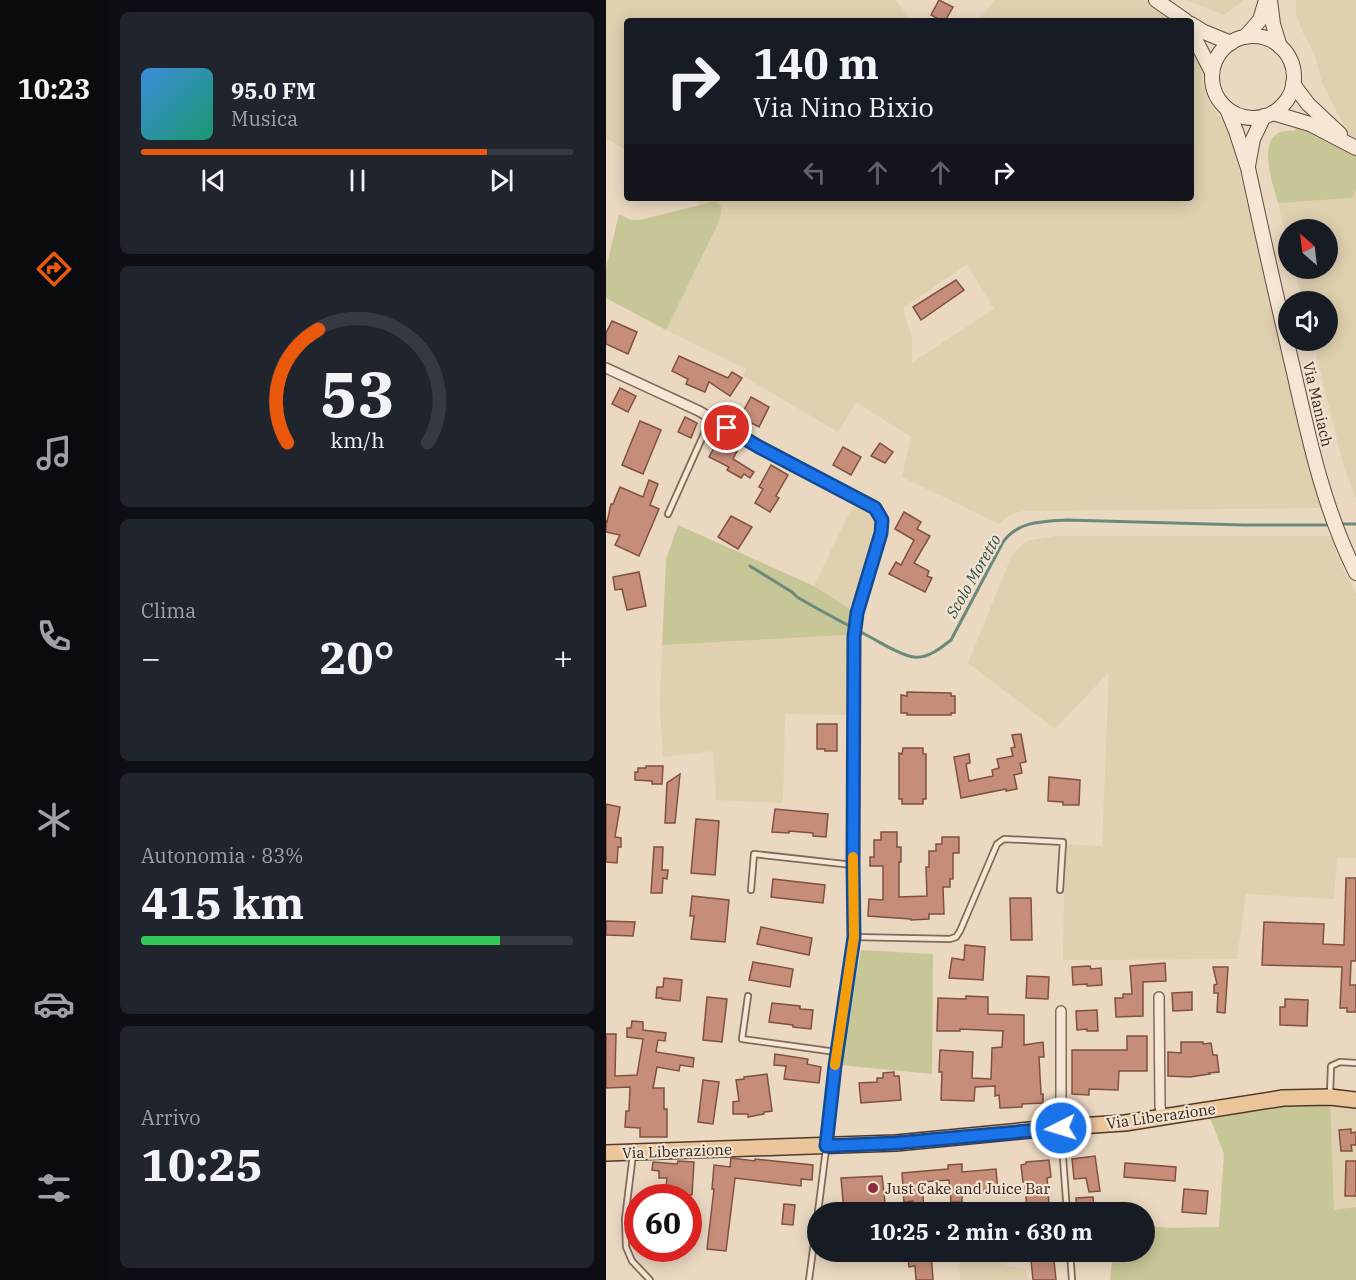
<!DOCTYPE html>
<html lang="it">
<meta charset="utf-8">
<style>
:root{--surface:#171b24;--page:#20242c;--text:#f1f3f6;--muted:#9ea1a6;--line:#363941;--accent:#ea580c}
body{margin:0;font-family:"IBM Plex Serif",serif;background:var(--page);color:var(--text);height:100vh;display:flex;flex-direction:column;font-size:22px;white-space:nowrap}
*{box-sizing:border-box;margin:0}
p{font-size:20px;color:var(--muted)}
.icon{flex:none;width:33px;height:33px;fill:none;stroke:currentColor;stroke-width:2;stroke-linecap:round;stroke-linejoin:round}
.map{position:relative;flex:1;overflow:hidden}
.side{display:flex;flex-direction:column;gap:12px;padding:12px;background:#0d0f14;width:498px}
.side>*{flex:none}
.guide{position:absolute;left:18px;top:18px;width:570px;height:183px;border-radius:6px;box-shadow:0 3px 15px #0003;background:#171b24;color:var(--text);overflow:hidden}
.needle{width:39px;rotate:332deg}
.buttons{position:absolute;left:672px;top:219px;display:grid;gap:12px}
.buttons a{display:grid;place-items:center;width:60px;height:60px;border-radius:50%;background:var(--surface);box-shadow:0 3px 15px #0003;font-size:30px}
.speed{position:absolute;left:18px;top:1184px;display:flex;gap:12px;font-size:30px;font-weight:700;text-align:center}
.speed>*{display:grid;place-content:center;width:78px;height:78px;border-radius:50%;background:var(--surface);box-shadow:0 3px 15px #0003;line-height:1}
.speed .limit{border:9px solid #d22;background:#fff;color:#111}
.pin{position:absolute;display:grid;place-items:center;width:51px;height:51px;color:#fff;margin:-26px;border:3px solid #fff;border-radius:50%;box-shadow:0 2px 6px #0007}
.me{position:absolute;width:66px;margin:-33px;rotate:265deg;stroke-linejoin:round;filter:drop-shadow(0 0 4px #0008)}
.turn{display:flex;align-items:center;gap:21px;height:126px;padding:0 30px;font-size:27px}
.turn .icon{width:78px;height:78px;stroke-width:2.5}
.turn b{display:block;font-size:42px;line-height:51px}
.lanes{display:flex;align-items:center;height:57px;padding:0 30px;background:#0003;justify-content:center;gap:30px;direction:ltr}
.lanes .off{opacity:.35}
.big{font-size:45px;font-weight:800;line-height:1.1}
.side .widget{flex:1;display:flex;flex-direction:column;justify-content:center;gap:9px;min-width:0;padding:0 21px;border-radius:9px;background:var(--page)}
.side .dial{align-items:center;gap:0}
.dial svg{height:156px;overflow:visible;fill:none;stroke:var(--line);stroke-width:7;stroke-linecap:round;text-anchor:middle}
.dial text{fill:var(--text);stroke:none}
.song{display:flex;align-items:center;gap:18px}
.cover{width:72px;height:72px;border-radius:9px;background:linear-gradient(135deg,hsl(210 70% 55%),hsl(160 70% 35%))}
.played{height:6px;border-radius:3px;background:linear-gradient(90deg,var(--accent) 80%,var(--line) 80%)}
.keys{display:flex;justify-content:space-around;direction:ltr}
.heat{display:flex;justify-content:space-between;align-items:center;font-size:33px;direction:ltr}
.charge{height:9px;border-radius:4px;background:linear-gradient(90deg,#34c759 83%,var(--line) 0)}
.trip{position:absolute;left:201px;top:1202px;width:348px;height:60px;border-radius:30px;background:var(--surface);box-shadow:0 3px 15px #0003;font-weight:800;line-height:60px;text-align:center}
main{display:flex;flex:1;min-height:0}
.tabs{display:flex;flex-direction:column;width:108px;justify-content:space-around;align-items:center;background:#090b0e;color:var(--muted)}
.tabs .icon{width:42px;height:42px}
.tabs .on{color:var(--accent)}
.tabs b{font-size:27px;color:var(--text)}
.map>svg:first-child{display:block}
.farmland{fill:#dfd0af;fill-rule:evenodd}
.green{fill:#c7c696}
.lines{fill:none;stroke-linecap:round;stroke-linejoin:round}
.stream{stroke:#6b8a7e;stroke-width:3}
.building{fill:#c68d79;stroke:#805041;stroke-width:1.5}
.lane-casing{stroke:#82695a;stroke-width:8}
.street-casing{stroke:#82695a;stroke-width:12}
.secondary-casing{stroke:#644b3d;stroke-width:16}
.primary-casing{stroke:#50392e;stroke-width:18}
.lane{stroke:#f6e6d3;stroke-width:4.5}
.street{stroke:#f6e6d3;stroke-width:9}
.secondary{stroke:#f6e6d3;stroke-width:14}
.primary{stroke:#ecc69a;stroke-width:15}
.route-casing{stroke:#114b97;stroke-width:15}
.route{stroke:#1a73e8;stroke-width:10}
.slow{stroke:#f59e0b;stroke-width:10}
.poi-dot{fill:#8d2e3d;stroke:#f2e3d0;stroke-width:2}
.labels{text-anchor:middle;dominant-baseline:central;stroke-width:4.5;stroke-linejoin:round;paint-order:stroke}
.street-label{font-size:15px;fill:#33241d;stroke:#f2e3d0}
.poi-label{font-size:15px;fill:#33241d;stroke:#f2e3d0;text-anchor:start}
.water-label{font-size:16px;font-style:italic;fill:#2d524a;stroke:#f2e3d0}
</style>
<main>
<nav class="tabs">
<b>10:23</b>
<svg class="icon on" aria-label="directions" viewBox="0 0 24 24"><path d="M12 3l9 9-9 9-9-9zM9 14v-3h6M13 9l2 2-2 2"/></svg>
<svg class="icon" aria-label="music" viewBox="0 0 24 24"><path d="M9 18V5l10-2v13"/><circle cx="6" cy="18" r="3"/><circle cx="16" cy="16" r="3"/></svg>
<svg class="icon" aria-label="phone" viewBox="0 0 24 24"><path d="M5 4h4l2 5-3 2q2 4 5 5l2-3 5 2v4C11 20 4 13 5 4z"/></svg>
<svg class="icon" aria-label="climate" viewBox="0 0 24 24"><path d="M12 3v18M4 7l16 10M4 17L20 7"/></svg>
<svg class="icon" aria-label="car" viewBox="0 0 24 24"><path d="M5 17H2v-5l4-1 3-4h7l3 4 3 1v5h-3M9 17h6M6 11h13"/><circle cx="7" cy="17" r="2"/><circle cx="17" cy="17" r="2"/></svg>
<svg class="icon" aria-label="filters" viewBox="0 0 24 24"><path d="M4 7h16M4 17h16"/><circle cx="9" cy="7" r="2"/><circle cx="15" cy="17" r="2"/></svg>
</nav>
<section class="side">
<div class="widget">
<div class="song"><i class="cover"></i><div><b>95.0 FM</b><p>Musica</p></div></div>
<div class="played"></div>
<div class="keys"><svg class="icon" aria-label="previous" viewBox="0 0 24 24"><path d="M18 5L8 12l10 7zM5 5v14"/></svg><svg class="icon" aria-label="pause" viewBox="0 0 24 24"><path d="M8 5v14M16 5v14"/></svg><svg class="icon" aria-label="next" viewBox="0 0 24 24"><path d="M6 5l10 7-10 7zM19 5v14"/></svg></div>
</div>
<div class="widget dial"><svg viewBox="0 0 100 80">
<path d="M14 69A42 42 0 1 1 86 69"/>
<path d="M14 69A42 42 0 0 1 30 11" stroke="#ea580c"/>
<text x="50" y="56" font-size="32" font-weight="700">53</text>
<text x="50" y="72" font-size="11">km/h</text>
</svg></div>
<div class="widget"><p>Clima</p>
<div class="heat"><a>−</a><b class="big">20°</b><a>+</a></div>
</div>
<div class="widget"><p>Autonomia · 83%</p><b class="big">415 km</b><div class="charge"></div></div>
<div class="widget"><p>Arrivo</p><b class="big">10:25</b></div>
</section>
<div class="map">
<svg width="750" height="1280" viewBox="0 0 750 1280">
<rect width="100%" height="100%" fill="#ead8c1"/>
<g class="farmland">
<polygon points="0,0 290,0 306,21 21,21 21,151 0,138"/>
<polygon points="389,0 565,0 560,7 568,13 565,21 372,21"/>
<polygon points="580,0 638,0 618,15"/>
<polygon points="690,0 750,0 750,148 716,83 709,55 698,35 690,14"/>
<path d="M585,46L591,53L596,66L597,85L601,98L609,111L619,122L624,131L688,404L716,508L417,511L403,515L393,524L296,477L305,437L250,402L232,432L137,376L140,369L60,330L112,224L106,202L94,205L91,198H585ZM361,264L388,309L306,363V339L297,308Z"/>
<polygon points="750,191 750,499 737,464 707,341 722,340 722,302 697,301 688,269 722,268 722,230 682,230 682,247 672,203 746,198"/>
<polygon points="250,499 263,506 268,515 268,525 256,579 245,610 208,586"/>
<polygon points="450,536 725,536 735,565 750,594 750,858 731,858 728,899 640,894 631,959 457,960 459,844 496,846 503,672 449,729 362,663 406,555 420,541"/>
<polygon points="242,635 244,715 179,714 177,803 110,800 107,751 57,757 54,709 56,645"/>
<polygon points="724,1103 750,1106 750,1207 728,1211"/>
<polygon points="353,1251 401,1251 401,1266 420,1269 422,1280 354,1280"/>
</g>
<g class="green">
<path d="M693,124L725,139L750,156V191L746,198L672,203C666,181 646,127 688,131Z"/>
<path d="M106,202H112C118,209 114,216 112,224L60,330L0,298V268L13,214L25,220H34Z"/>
<polygon points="72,525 208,586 245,610 242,635 56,645 60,560"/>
<polygon points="255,950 327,954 326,1074 234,1065"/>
<polygon points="724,1097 728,1210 750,1207 750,1280 504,1280 507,1251 538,1251 539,1226 567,1228 613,1227 618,1154 601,1110"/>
</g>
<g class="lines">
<g class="stream">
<polyline points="735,524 750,524"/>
<path d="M144,566L186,592L191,597C218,613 246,627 273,642C282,647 298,656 308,657C321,659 335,648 345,640L397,542C412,521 437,521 461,520L638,525H725"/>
</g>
</g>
<g class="building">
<polygon points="333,0 347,7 339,21 336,21 325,15"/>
<polygon points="350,280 358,290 315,320 307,307"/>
<polygon points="6,321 31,332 22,354 0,344 0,333"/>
<polygon points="73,356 122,378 126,372 136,378 124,396 103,382 99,392 80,384 82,379 66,371"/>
<polygon points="14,388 30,396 22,412 6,404"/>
<polygon points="145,397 163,407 153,427 134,417"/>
<polygon points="79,417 91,423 85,438 72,432"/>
<polygon points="34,421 55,430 37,474 16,465"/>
<polygon points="114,437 133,447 127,459 148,472 144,478 138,474 135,478 121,470 123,467 103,457"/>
<polygon points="274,443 287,452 279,463 265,456"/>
<polygon points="237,447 255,457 245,475 227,465"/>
<polygon points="165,465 182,475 170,496 173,498 164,512 149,503 157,489 153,487"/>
<polygon points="43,480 52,484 44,505 53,509 33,556 9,545 14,535 0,532 0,521 1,522 5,504 7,504 14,487 37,497"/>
<polygon points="298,512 315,522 311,529 324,536 308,563 323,571 321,576 326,578 319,592 283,574 290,562 295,565 308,540 289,529"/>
<polygon points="125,516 146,527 132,549 112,537"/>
<polygon points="33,572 40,606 21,610 16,589 9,590 7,577"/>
<polygon points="301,692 345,693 345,696 349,696 349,713 345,713 345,715 301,715 301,713 295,713 295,695 301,696"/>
<polygon points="211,724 231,724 231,751 219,751 219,749 211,749"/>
<polygon points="415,734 420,762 414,763 416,773 408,775 411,789 400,791 400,789 355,798 348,757 363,754 364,763 360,764 363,781 387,776 386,770 393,768 391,759 407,756 405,748 409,747 406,735"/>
<polygon points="297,748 317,748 317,754 320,754 320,799 317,799 317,804 296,804 296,799 293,799 293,753 296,754"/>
<polygon points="40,766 57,766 56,784 46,784 46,781 29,780 29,772 32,772 32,768 40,768"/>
<polygon points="74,774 69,823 59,823 61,783"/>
<polygon points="443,777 474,780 473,805 457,805 457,802 442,801"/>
<polygon points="0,804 14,807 9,837 15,838 15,847 12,847 11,863 0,862"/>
<polygon points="169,809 222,814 220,837 207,836 207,833 183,831 183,833 166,832"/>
<polygon points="90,819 113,821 109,875 85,873"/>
<polygon points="275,832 291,832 291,847 295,847 295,862 293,862 293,897 321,896 320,867 323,867 323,851 330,851 330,844 336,844 336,837 353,837 353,853 347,853 347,879 344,879 344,887 337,887 338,914 323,914 323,919 305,920 305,919 262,916 263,899 277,900 277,866 264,866 264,857 268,857 268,840 275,840"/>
<polygon points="48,847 57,847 56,870 62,870 61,879 57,878 56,893 45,893"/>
<polygon points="740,878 750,878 750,961 745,961 744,985 750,985 750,1012 741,1012 741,1008 734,1008 736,967 656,965 658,922 718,924 717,944 738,945"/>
<polygon points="167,879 219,885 217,903 165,897"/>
<polygon points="86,896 123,900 119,942 85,939 88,916 84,916"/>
<polygon points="404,898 425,898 426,940 405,940"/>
<polygon points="0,921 29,922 27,936 0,935"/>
<polygon points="155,927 206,938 203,955 151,944"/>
<polygon points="359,945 379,947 377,980 343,978 346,958 358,960"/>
<polygon points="147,962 187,969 184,987 143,980"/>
<polygon points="559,963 560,981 537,982 537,1016 510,1017 509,998 517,998 517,994 526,994 524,966"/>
<polygon points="484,966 485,969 495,968 496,985 481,986 481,984 467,985 466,967"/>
<polygon points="607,967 622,967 619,1013 611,1012 612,993 608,993 608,985 611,984"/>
<polygon points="421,976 443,977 442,999 420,998"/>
<polygon points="58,978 76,980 74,1001 56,999 56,998 50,998 51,987 57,987"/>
<polygon points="586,992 586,1010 567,1011 566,993"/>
<polygon points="360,996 382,997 382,1014 418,1015 418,1045 437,1042 438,1057 433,1057 435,1094 437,1094 437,1103 416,1104 416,1107 394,1108 393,1095 389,1096 389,1086 369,1087 368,1101 335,1100 336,1072 333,1072 334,1050 367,1052 366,1078 385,1079 386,1048 396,1047 397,1031 354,1029 354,1031 331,1031 332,998 360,999"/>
<polygon points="101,997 121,999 116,1042 97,1040"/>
<polygon points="679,999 702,1000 701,1026 674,1025 674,1007 679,1007"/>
<polygon points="166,1003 194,1006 194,1009 207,1010 205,1029 187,1027 187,1025 163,1022"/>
<polygon points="491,1010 492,1031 481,1031 481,1029 471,1030 470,1011"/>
<polygon points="26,1021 37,1022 37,1030 60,1033 59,1041 52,1040 50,1052 88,1058 87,1067 74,1065 73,1071 51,1067 47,1088 58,1088 58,1109 61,1109 61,1137 34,1137 34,1128 19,1127 20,1111 23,1111 24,1087 0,1088 0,1034 10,1034 9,1076 31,1075 37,1039 21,1037 21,1028 25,1028"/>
<polygon points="521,1036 541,1036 541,1071 513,1071 512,1090 483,1089 483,1095 466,1094 466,1050 521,1050"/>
<polygon points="575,1042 597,1042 597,1044 605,1043 607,1055 611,1055 613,1072 603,1073 604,1074 584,1077 562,1076 562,1052 575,1053"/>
<polygon points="169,1054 202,1059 201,1064 215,1067 213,1083 178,1079 180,1066 168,1065"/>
<polygon points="288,1072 288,1076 293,1076 295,1100 255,1103 253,1083 271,1082 271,1078 277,1078 277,1073"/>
<polygon points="161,1074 166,1111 158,1112 158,1114 142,1117 142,1114 127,1114 127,1102 133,1101 130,1080 138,1079 138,1077"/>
<polygon points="97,1080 113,1082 107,1124 92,1122"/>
<polygon points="745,1129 745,1133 750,1132 750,1145 745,1145 746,1151 735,1151 733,1130"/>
<polygon points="489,1156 494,1191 483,1192 480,1178 468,1179 466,1159"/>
<polygon points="125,1158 149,1161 149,1159 207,1165 206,1180 195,1179 195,1186 129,1178 120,1251 101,1249 108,1189 106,1189 108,1165 124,1167"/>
<polygon points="443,1160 445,1177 441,1178 443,1204 441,1204 441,1212 421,1212 419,1182 417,1182 415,1165 420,1164 420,1162"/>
<polygon points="72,1161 88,1162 86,1195 59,1193 61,1178 53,1178 53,1171 46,1170 47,1162 71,1164"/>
<polygon points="740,1161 750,1161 750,1196 739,1196"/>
<polygon points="519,1163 570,1167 569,1181 518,1177"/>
<polygon points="356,1164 356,1172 390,1169 392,1191 356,1194 356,1202 345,1202 343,1180 316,1182 318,1211 307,1212 307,1201 298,1202 296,1173 342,1169 342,1165"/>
<polygon points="276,1176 280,1212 238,1212 235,1178"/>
<polygon points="578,1189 602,1191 600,1214 576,1212"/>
<polygon points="487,1197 488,1212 471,1212 470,1198"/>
<polygon points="178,1204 189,1205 187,1225 176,1224"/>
<polygon points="301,1251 325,1251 327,1280 310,1280 309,1266 303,1267"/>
<polygon points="424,1251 447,1251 450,1280 427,1280"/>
</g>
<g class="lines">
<defs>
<g id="lane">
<polyline points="62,514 105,418"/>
<polyline points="145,890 148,854 247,865"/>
<polyline points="248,937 344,939 350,937 354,931 391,844 398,839 457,842 454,890"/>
<polyline points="142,996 136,1039 230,1052"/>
<polyline points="724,1095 725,1066 734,1062 750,1063"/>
<polyline points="455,1131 461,1212"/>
<polyline points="27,1154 19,1219 20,1247 26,1261 44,1280"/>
<polyline points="212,1212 220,1149"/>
<polyline points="464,1251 466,1280"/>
<polyline points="203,1280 212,1212"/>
</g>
<g id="street">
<polyline points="0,368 93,411 153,447 269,509 276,521 275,533 251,613 248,637 247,865 248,937 229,1066 220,1146"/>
<polyline points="553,997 554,1106 556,1117"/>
<polyline points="455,1011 455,1127"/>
</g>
<g id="secondary">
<polyline points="550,0 580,21"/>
<polyline points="664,0 667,24 674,47"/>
<polyline points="585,24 598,32 625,43"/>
<polyline points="585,35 591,43 606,72"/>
<circle cx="647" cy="77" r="41"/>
<polyline points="639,37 654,20 660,0"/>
<polyline points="687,84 702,104 734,134"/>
<path d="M621,109L630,131L642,168C657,238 673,308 689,377C704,444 719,511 750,573"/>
<polyline points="667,113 704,124 750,148"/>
<polyline points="642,166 647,139 658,116"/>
</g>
<polyline id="primary" points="0,1153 290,1143 455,1127 519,1123 677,1098 724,1097 750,1100"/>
</defs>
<use href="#lane" class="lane-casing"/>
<use href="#street" class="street-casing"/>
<use href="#secondary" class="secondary-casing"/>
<use href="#primary" class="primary-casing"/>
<use href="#lane" class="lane"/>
<use href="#street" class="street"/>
<use href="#secondary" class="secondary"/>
<use href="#primary" class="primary"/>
</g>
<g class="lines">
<defs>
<polyline id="route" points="121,428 153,447 269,508 276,520 275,533 251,613 248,637 247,865 248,937 229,1066 220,1146 290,1143 455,1128"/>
</defs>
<use href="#route" class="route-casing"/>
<use href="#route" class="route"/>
<polyline class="slow" points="229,1065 248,937 247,857"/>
</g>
<circle class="poi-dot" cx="267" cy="1188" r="6"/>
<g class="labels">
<g class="street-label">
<text transform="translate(712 404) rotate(77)">Via Maniach</text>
<text transform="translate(555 1116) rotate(-8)">Via Liberazione</text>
<text transform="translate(71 1151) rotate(-2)">Via Liberazione</text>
</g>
<g class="poi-label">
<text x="279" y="1188">Just Cake and Juice Bar</text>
</g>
<g class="water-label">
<text transform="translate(367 576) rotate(-60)">Scolo Moretto</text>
</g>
</g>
</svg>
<div class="buttons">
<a><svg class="needle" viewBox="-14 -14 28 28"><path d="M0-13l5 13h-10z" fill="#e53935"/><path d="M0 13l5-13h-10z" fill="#9ea1a6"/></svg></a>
<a><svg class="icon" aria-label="sound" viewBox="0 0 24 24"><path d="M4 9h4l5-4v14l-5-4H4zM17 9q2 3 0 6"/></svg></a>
</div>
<div class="speed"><div class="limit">60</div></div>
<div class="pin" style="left:121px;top:428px;background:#d93025"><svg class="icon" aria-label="arrive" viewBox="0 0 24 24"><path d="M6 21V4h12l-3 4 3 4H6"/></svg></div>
<svg class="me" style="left:455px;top:1128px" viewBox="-20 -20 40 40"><circle r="17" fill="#1a73e8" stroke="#fff" stroke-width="3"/><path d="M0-11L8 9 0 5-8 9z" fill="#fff"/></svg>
<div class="trip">10:25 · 2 min · 630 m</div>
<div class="guide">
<div class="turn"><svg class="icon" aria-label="right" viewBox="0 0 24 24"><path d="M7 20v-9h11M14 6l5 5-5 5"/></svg><div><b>140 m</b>Via Nino Bixio</div></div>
<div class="lanes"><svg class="icon off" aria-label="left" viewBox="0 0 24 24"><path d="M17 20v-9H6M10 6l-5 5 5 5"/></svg><svg class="icon off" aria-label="ahead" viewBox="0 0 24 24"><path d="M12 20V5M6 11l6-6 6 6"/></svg><svg class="icon off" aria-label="ahead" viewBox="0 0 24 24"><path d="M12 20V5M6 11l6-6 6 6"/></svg><svg class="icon" aria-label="right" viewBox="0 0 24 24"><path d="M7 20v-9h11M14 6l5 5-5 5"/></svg></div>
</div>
</div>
</main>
